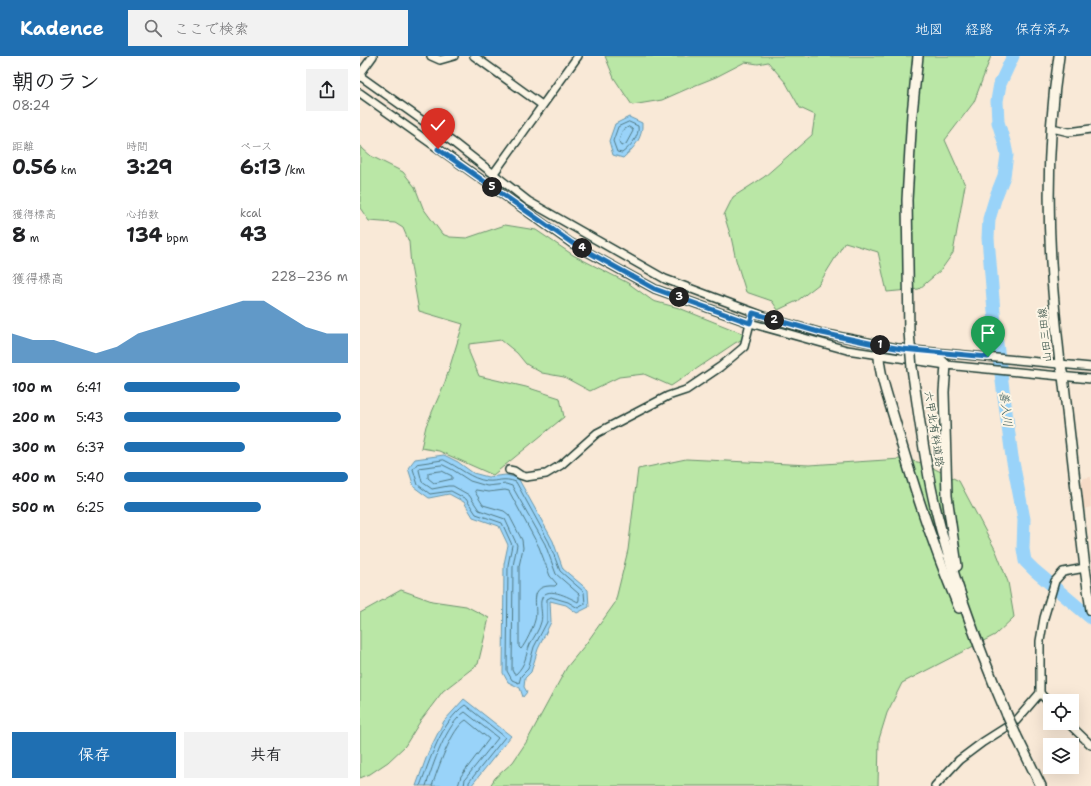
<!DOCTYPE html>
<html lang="ja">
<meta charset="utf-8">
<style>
:root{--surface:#fff;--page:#f2f2f2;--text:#202124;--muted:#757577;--accent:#1f6fb2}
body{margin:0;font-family:"Shantell Sans","Klee One",sans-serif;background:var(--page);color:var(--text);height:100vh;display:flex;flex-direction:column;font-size:15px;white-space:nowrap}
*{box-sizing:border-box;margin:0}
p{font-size:13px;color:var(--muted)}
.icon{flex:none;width:22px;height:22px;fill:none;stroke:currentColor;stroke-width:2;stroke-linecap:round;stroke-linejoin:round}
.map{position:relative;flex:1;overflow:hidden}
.details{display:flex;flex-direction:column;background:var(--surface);width:360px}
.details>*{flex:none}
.tools{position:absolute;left:683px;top:638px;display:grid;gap:8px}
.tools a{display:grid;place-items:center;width:36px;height:36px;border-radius:0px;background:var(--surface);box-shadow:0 4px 16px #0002;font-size:20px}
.pin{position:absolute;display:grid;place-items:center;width:34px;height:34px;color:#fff;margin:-41px -17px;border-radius:50% 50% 50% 0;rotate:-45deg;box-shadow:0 0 4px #0007}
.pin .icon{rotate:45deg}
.km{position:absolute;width:20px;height:20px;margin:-10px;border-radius:50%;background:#222;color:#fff;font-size:11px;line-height:20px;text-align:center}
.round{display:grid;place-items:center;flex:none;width:42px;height:42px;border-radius:0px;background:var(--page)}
.overview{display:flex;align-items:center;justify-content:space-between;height:68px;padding:0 12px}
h1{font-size:22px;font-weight:700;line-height:30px}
.metrics{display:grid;grid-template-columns:repeat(3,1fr);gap:6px;height:68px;padding:4px 12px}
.metrics div{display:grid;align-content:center}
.metrics b{font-size:20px;font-weight:700}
.metrics small{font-size:11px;font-weight:400}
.metrics p{font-size:11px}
.chart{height:112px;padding:8px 12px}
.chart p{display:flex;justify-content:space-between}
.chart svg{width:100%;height:72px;margin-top:4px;fill:var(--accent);opacity:.7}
.cta{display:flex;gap:8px;margin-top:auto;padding:8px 12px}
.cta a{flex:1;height:46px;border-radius:0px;background:var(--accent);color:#fff;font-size:16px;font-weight:700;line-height:46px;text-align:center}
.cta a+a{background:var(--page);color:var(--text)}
ul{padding:0 12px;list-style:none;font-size:13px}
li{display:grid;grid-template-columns:64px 48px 1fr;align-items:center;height:30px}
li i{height:10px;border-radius:5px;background:var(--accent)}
header{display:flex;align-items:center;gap:24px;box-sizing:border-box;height:56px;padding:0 20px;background:var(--accent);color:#fff}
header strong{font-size:19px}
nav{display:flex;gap:22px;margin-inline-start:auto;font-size:14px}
.search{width:280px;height:36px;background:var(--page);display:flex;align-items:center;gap:10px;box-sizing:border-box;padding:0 14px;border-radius:0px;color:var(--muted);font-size:15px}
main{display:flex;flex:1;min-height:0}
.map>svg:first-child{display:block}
</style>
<header>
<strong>Kadence</strong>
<div class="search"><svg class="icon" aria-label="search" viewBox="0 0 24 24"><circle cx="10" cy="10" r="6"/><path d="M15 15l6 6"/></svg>ここで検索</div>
<nav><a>地図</a><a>経路</a><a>保存済み</a></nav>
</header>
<main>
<section class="details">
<div class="overview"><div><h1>朝のラン</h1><p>08:24</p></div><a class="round"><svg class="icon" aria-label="share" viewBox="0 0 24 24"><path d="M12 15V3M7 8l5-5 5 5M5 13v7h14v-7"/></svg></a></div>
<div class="metrics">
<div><p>距離</p><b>0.56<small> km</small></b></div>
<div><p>時間</p><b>3:29</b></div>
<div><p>ペース</p><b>6:13<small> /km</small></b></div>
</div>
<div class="metrics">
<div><p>獲得標高</p><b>8<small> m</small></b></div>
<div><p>心拍数</p><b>134<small> bpm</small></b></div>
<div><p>kcal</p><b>43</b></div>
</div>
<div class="chart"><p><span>獲得標高</span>228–236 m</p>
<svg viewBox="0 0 160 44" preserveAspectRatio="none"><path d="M0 44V26L10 30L20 30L30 34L40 38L50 34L60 26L70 22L80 18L90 14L100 10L110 6L120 6L130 14L140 22L150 26L160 26V44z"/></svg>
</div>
<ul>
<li><b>100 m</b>6:41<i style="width:52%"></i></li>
<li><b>200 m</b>5:43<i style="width:97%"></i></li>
<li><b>300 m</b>6:37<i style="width:54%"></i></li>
<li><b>400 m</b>5:40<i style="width:100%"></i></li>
<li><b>500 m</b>6:25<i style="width:61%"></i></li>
</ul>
<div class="cta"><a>保存</a><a>共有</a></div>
</section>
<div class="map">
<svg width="731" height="730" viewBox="0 0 731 730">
<rect width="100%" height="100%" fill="#f9e9d7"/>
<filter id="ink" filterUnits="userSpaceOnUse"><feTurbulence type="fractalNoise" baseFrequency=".025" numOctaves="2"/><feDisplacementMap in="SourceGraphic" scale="8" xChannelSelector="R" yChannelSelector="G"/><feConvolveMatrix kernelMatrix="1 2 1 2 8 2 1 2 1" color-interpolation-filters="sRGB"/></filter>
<g filter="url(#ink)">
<polygon fill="#f6dbc7" points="731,421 731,451 724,453 721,426 724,422"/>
<g fill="#bae7a6" stroke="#6c926d">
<polygon points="245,0 631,0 614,46 585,84 605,129 593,197 581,214 559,233 527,236 518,196 485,186 459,228 437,245 418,254 412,245 386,236 376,204 371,181 364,159 373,141 404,121 452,79 455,59 440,52 426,27 408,6 398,8 385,6 356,21 336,29 302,44 272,49 254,22"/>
<polygon points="0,89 3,93 11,100 43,116 55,131 63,152 82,178 90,181 107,182 145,169 176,174 213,199 268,227 293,245 319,252 389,280 375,287 311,330 284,318 259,321 230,335 204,321 182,317 166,308 157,297 141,284 109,288 109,296 119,320 166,331 200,342 204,361 133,419 79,395 61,392 66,370 85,326 103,268 59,255 51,210 49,186 43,172 35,167 9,165 0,152"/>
<polygon points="326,403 449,409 541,403 563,407 599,425 636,495 648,526 654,561 635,579 542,627 527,657 519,683 518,730 130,730 135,722 153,706 167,685 207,611 225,589 255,547 268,494 278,413"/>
<polygon points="41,534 72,545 106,550 129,562 118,608 83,635 61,664 45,690 28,706 10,718 0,722 0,557"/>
</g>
<g fill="#99d3f9" stroke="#6897aa">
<path d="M269 61 282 67C283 82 274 92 263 102L253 99 249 85 255 68Z"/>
<polygon points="84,399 98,406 113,417 128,421 146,419 158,422 193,485 203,513 228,534 229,551 217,557 206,549 190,545 191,566 178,593 171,616 165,622 164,631 167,636 163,641 160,632 148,626 143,617 144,508 148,489 139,470 113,461 104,446 89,438 69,442 54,431 48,412 55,403"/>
<polygon points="104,643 151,680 111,730 56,730 68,697 84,665"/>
</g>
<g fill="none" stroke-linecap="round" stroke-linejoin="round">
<g stroke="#507983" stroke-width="1">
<path d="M269 66 278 70C280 80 270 91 262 97L257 96 253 85 258 71Z"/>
<polygon points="269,71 272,73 273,75 266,88 261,90 259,85 262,75"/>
<path d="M84 404C99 411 111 423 127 425 138 426 143 421 156 426L189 486 200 515 224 536 225 548 218 552 208 546 191 541 187 543V566L174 591 168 613 161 620 159 627 152 624 147 615 148 509 152 489 142 467 116 458 106 443 91 435 70 438 58 429 53 413 57 408Z"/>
<path d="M83 409 93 414 110 425 127 430 146 428 152 430 185 488 196 518 219 538V544L218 546C210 542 184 527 181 545 180 551 183 559 181 566 179 574 174 581 170 588 165 601 166 608 156 618H154L152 614 153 510 157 489 145 463 119 454 109 439 93 430H88L72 433 62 426 59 414 60 412Z"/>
<polygon points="82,415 92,420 92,423 74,427 68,422 68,417"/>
<path d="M116 434 128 436 145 434 149 435 179 491 190 520 197 528 195 530C166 528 179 550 175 564 173 572 166 587 161 593L159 591V510L163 492 162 484 149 459 144 455 123 449 115 436Z"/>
<path d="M60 730C70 704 81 666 105 649L145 681 109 726V730"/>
<path d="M66 730C73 709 86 668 105 656L138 682 105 723 104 730"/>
<path d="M72 730C78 713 91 673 106 664L129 683 101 720 98 730"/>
</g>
<polyline stroke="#99d3f9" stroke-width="13" points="653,0 640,28 637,45 638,66 645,89 647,99 644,120 636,140 629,163 628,182 636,280 652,401 664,463 663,493 665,505 674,514 731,562"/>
<defs>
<g id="minor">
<polyline points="71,0 80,4 94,0"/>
<polyline points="114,0 182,49"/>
<polyline points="0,18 13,0"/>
<polyline points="0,20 94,87 168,145 305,223 412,263 462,277 542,293 731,311"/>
<polyline points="0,37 211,187 295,233 390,267 487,294 586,309 731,323"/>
<polyline points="692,72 709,76 731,73"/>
<polyline points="134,117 218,0"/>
<polyline points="149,414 154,415 160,419 166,421 186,418 201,409 237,377 308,340 326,334 360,311 384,291 391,263"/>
<polyline points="680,637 690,648"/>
<polyline points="708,667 731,689"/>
<polyline points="575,730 599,704 623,686 656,665 680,637 680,585 684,562 695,525 703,516 725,512"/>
</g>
<g id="major">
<path d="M699 0C688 73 687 149 692 222 694 251 697 279 700 307L703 320 725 512 731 554"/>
<polyline points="549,276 547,144 552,58 558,0"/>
<path d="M519 289C517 314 528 341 535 365 553 430 573 490 599 552"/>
<polyline points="542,293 554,298 581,304 586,309 584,336 587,440 597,510"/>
<path d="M552 312C559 358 564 404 575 450 592 522 618 591 647 659"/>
<polyline points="656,679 681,730"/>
</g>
</defs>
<use href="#minor" stroke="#1f3d34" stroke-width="10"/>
<use href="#major" stroke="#1f3d34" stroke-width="12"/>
<use href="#minor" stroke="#fcf5e5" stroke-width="7"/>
<use href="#major" stroke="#fcf5e5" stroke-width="9"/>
<defs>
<g id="major-bridge">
<polyline points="549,276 552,312"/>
<polyline points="647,659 656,679"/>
</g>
</defs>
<use href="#major-bridge" stroke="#1f3d34" stroke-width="12" stroke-linecap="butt"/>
<use href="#major-bridge" stroke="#fcf5e5" stroke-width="9"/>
</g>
</g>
<g fill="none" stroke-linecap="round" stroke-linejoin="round" filter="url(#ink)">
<defs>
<polyline id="route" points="78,93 212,187 295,233 390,267 393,257 462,277 519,289 542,293 628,301"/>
</defs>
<use href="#route" stroke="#fff" stroke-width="8"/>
<use href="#route" stroke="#1f6fb2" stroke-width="5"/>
</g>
<g text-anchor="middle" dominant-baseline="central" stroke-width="4" stroke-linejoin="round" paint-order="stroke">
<g font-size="11" fill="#1f3d34" stroke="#fcf5e5">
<text transform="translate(685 279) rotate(-96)">山田三田線</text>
<text transform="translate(574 373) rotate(81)">六甲北有料道路</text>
</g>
<g font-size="12" font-style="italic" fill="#375b5b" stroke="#fcf5e5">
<text transform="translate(646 353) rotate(83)">善入川</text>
</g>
</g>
</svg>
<div class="tools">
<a><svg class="icon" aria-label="locate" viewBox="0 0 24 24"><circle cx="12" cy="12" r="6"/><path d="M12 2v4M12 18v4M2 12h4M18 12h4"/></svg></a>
<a><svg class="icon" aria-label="layers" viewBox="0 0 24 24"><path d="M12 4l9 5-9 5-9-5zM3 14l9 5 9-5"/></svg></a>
</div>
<div class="pin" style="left:628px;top:301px;background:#1e9e55"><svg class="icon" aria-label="arrive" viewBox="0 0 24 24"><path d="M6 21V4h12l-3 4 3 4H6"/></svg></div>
<div class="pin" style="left:78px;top:93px;background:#d93025"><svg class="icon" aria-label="check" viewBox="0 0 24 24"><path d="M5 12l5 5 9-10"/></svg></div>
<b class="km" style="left:520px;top:289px">1</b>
<b class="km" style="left:414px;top:264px">2</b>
<b class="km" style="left:319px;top:241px">3</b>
<b class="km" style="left:222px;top:192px">4</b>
<b class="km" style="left:132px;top:131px">5</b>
</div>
</main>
